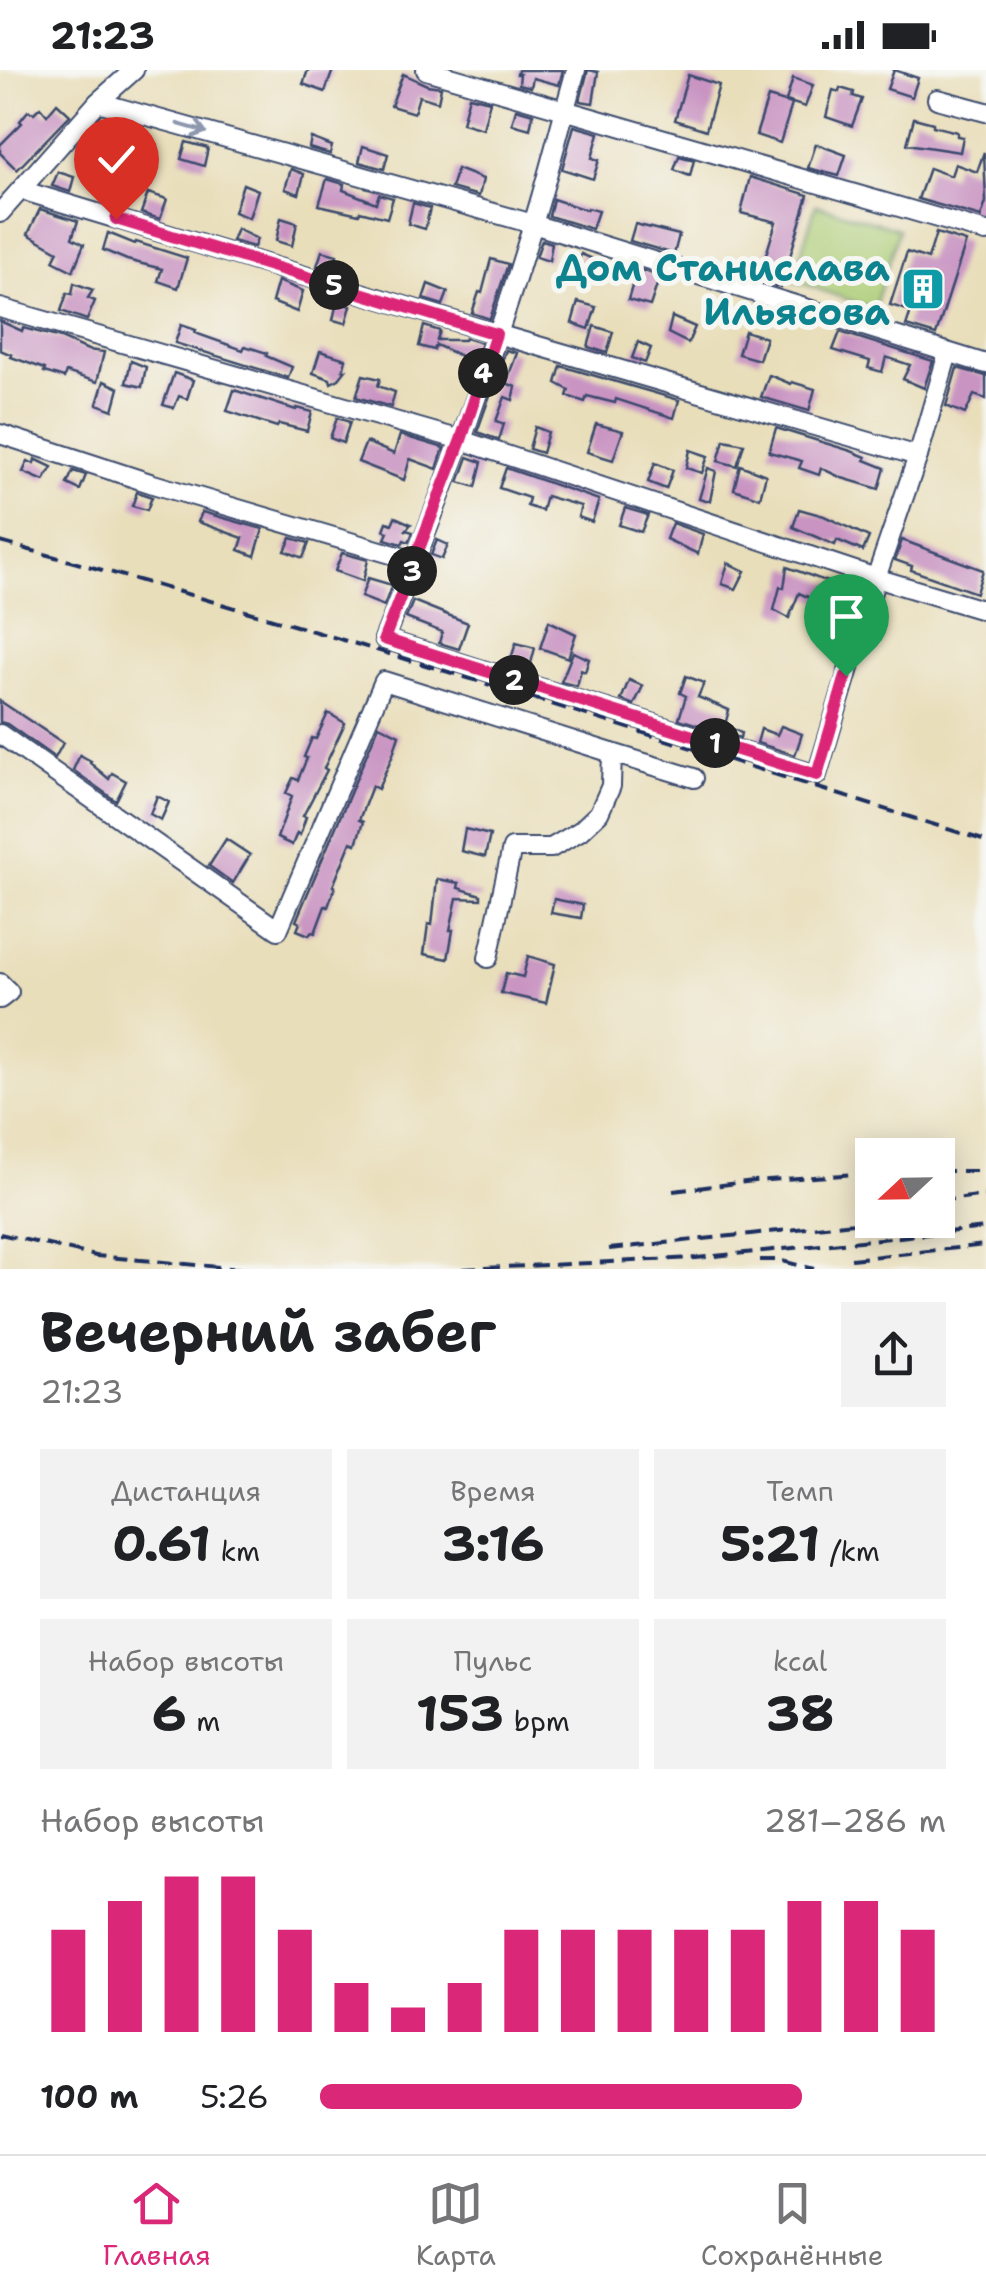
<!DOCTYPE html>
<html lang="ru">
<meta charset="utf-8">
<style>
:root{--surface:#fff;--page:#f2f2f2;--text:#202124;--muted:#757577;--line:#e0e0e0;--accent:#db2777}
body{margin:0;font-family:"Shantell Sans",sans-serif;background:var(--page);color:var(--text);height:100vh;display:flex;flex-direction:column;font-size:38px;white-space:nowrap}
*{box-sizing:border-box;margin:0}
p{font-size:32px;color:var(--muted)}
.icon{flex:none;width:55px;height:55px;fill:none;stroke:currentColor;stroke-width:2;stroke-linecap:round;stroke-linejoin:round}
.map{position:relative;height:1199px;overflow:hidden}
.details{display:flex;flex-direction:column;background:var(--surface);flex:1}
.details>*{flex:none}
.needle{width:65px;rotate:248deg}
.controls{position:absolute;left:855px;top:1068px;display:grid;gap:20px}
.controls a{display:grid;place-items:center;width:100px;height:100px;border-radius:0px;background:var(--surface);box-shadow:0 5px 25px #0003;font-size:50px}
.pin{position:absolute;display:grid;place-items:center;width:85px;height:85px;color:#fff;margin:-102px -42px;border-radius:50% 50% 50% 0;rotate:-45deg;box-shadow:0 0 10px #0007}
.pin .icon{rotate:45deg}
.km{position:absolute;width:50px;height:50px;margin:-25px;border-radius:50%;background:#222;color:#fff;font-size:28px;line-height:50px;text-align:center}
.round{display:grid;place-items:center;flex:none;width:105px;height:105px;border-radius:0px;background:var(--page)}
.head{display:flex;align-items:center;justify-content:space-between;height:170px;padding:0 40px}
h1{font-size:55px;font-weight:700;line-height:75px}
.stats{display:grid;grid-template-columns:repeat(3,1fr);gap:15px;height:170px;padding:10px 40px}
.stats div{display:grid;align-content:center;border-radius:0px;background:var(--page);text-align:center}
.stats b{font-size:50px;font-weight:700}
.stats small{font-size:28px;font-weight:400}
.stats p{font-size:28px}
.chart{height:280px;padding:20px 40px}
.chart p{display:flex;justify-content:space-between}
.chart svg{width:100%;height:180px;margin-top:10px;stroke:var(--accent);stroke-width:6}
ul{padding:0 40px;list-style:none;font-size:32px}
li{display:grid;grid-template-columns:160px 120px 1fr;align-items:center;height:75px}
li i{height:25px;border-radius:12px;background:var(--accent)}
.status{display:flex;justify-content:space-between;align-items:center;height:70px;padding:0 50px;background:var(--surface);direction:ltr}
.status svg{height:28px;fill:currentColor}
.tab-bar{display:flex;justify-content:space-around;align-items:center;height:140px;border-top:2px solid var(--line);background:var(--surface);font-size:28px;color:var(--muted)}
.tab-bar a{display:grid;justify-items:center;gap:5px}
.tab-bar .on{color:var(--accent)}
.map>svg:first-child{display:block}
</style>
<div class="status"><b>21:23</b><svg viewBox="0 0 49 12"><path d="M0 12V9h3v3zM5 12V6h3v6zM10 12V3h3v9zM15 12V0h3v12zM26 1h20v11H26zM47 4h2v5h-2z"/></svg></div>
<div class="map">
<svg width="986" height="1199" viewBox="0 0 986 1199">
<rect width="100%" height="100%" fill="#f6f6f2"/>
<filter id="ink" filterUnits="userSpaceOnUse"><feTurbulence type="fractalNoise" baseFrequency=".01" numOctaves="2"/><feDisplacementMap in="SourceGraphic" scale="20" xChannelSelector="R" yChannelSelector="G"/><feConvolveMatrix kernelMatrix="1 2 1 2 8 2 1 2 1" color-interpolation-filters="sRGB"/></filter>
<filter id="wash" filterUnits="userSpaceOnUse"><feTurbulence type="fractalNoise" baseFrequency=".0048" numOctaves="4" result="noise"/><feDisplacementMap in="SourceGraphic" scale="40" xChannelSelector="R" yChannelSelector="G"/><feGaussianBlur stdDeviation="2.25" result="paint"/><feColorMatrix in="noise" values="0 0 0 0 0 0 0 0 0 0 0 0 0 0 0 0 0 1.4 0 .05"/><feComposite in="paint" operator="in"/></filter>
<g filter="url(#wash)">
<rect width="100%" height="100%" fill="#e9deba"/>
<polygon fill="#accc74" stroke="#647e69" stroke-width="2.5" points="816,135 899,159 874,239 792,210"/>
<g id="blocks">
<g fill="#c994c2">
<polygon points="308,0 333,0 325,22 303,14"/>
<polygon points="518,0 563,0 559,15 533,8 531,17 519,14 520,4 517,4"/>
<polygon points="588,0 598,2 593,33 580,31"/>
<polygon points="894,0 918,8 912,27 887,19"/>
<polygon points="403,4 427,15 441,17 438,32 419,26 414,43 391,36"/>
<polygon points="688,5 719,15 706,60 675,50"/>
<polygon points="793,8 813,15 805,37 786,31"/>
<polygon points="840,18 854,22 853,26 862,29 852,56 826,47 833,20 839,22"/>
<polygon points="469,26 490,31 483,59 462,53"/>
<polygon points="768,27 792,34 780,73 756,65"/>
<polygon points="57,33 70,45 17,100 0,83 0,75 22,53 20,51 28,41 34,43 40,37 47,45"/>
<polygon points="516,39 533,44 530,59 512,54"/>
<polygon points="914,48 933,53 933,56 957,62 957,66 963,67 960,82 907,74"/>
<polygon points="574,56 599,63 592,88 599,90 593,109 562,99"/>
<polygon points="135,68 156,75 144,109 126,104"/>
<polygon points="311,68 332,76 330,84 309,78"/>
<polygon points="186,72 208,78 204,96 181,89"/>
<polygon points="816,74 846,85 839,106 808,98"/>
<polygon points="363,76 388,84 384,99 359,92"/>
<polygon points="984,82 986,132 981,147 918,129 929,98 951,106 955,94 977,102"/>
<polygon points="679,86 694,90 690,106 674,100"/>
<polygon points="291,99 304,104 299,124 285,119"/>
<polygon points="457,99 483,109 479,126 451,118"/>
<polygon points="58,102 74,107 70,122 52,116"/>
<polygon points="750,107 808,125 781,217 758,211 776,152 741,143"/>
<polygon points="327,109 344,114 343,120 376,133 379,124 393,128 387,148 360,141 359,144 319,135"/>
<polygon points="243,114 258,120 249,148 234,142"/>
<polygon points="148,123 167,129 160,149 141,143"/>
<polygon points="553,129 586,140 587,138 598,141 592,159 549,146"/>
<polygon points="413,133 430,138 425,159 408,154"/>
<polygon points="40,139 78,151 72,168 84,174 73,201 53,191 58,181 28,164"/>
<polygon points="281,148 297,153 292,176 276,171"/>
<polygon points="635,154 679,165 674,184 630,171"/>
<polygon points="237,159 257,169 254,177 232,171"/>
<polygon points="108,163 135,174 136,172 187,188 178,218 158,211 162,199 127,190 103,180"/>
<polygon points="936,163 966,172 936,265 906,256 911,241 890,235 907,182 928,189"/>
<polygon points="542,170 552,173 549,191 536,187"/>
<polygon points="322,181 337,185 331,201 317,196"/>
<polygon points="581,184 593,189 589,207 575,203"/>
<polygon points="491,189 508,194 490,249 472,243 479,222 482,223"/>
<polygon points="637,199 660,206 650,236 628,230"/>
<polygon points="278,211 303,221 297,242 272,232"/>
<polygon points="74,213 93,220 88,228 95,231 87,250 61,241 67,223 72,224"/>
<polygon points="428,214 448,222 443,235 423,229"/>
<polygon points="337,232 351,236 346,253 333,250"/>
<polygon points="578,232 596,237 589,259 572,253"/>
<polygon points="672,247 695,257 688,273 668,263"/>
<polygon points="0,251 22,261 23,258 61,268 88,280 104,282 97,312 66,302 64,308 44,302 45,299 11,287 12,285 0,280"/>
<polygon points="181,255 196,260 195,263 243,280 245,276 267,283 266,286 292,297 288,308 175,273"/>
<polygon points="424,256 440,261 437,270 464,270 465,268 482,273 472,302 460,296 463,287 436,275 434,280 419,276"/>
<polygon points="594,256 613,262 607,283 588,277"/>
<polygon points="745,261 766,268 759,290 738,284"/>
<polygon points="840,262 933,291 924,318 903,309 910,295 886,287 882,302 868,298 870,291 833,280"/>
<polygon points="638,272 651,278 645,293 632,288"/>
<polygon points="506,280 517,283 506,313 516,317 513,330 505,327 496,351 504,354 499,370 477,362"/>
<polygon points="320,281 346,289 343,300 346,300 339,309 331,313 330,309 313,303"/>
<polygon points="131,291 146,297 142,317 126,313"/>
<polygon points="561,296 679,330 674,348 616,329 615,333 587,326 585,332 567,326 569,320 556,313"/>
<polygon points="957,298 986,306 986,329 974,325 965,344 946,336"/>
<polygon points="174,303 193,310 187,329 179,326 174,338 163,335"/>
<polygon points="363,305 380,309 378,316 395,322 391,337 356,327"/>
<polygon points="769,305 791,314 792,312 815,319 809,341 761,327"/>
<polygon points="104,311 119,318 113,340 97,334"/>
<polygon points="234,320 296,340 297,338 312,342 307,361 279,354 277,357 227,341"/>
<polygon points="337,348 350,352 343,373 330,368"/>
<polygon points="596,354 623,361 613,390 587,382"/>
<polygon points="535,357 548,362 542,383 529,379"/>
<polygon points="776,358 851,381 866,387 865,390 885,398 879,419 842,408 821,398 819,405 799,398 802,391 769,382"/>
<polygon points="400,365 444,378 437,399 410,389 404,410 358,392 366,372 394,384"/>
<polygon points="724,370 744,374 737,396 718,391"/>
<polygon points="690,380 708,386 702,403 686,398"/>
<polygon points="468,387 482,392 476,417 459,412"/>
<polygon points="35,389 52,397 44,411 23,402 28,391 34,394"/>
<polygon points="655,393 673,400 666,419 648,412"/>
<polygon points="740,395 766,405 760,428 734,419"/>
<polygon points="506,398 599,430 592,452 578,447 581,436 546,426 542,441 527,436 529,428 499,418"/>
<polygon points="708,398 716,401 710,431 705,431 699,429"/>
<polygon points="73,401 86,405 80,420 67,414"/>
<polygon points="137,422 152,427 147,440 132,436"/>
<polygon points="625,438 648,445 641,462 619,455"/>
<polygon points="799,439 824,446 869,467 863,481 837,470 835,475 793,457"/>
<polygon points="202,442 263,459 255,486 239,480 243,468 198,452"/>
<polygon points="395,447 411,454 406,460 413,462 409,472 404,470 402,474 385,469 388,462 384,460 387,452 392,454"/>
<polygon points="672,453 703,464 698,484 666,469"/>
<polygon points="291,468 309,473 303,488 285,481"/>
<polygon points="437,470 448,475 442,489 431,485"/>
<polygon points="902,470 983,500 976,523 911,500 912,496 895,490"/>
<polygon points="342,483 368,490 363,511 335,501"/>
<polygon points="728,493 745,501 736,519 722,514"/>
<polygon points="787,497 855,522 845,549 827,540 828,536 799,523 789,548 774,540 780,517 784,518"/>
<polygon points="368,508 392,515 384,536 361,527"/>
<polygon points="413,531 468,553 459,579 439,573 442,562 406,548"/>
<polygon points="549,551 576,564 568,588 540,578"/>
<polygon points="516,573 535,578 529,601 509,595"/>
<polygon points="573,582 589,589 585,602 581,600 577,616 561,612"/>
<polygon points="686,606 704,613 698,627 729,640 725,655 741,663 740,668 679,649 686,626 680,623"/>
<polygon points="629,610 643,616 634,635 621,630"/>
<polygon points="0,631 63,673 55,688 7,654 0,652"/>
<polygon points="328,643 345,653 324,698 327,700 303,746 306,747 300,765 297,763 292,775 277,768 292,726 286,723 293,708 298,710 307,688 304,687 312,668 316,669"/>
<polygon points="379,655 399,665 393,684 378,719 372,716 359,750 363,752 356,774 351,772 333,816 335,817 328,837 325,836 315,863 312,862 309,865 297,860 300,853 296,851"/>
<polygon points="781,656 802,664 795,685 757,673 761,659 777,665"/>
<polygon points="80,685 91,691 90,693 109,709 112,703 126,711 116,731 73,700"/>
<polygon points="157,726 169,732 161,750 150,744"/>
<polygon points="465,759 490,765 485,787 461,781"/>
<polygon points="226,769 250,785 233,813 209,796"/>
<polygon points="437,809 459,813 458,818 481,825 481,829 457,828 450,860 453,860 448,889 424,884 428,854 432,855"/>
<polygon points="554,829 583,835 581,848 551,843"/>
<polygon points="528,886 555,894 546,933 501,923 506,903 523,907"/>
</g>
</g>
</g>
<g filter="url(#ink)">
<use href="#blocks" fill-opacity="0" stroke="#3a496c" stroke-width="2.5"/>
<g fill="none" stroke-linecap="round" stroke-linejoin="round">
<defs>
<g id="minor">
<polyline points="426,0 986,162"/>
<path d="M576 0C561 51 549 103 533 154 491 295 439 433 384 569L817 705 876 508 918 386 948 283"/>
<polyline points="937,29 986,42"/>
<polyline points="98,32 533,154 986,294"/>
<polyline points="21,120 497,264 918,386"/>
<polyline points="0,143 98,32 134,0"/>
<polyline points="0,238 461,370 876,508 986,541"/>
<polyline points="0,364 153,414 415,491"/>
<polyline points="0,664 278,860 384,611 612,683 611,716 599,743 580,761 551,778 512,778 488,888"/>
<polyline points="612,683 694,708"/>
<polyline points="0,913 9,922 0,929"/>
</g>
</defs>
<use href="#minor" stroke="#3a496c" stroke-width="22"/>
<use href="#minor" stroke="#fff" stroke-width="18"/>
<g stroke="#1b2f5e" stroke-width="4" stroke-dasharray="15 8" stroke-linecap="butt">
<path d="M0 472C332 561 658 668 986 771"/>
<polyline points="938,1101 986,1101"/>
<polyline points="673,1121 754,1111 872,1103"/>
<polyline points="938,1131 986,1125"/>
<polyline points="0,1164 96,1186 242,1199"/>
<polyline points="609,1179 882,1150"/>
<polyline points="851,1189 986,1175"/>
<polyline points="760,1190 778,1190 814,1199"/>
<polyline points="462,1199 696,1188 986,1158"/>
</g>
</g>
<defs><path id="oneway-shaft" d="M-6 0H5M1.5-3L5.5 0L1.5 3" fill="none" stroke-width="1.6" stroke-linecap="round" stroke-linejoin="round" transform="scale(2.5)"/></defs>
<use stroke="#8d97ae" href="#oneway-shaft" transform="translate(192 58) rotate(16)"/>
</g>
<g fill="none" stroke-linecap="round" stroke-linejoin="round" filter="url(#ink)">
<defs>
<polyline id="route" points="116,149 496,264 461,370 384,569 817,705 846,606"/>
</defs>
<use href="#route" stroke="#fff" stroke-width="20"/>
<use href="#route" stroke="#db2777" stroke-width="12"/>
</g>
<defs>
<symbol id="building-square" viewBox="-11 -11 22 22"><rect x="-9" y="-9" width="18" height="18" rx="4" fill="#0f9aa8" stroke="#f6f6f2"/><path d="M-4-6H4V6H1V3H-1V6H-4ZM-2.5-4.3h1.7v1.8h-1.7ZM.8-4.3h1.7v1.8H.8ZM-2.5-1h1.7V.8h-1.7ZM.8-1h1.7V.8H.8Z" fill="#fff"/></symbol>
</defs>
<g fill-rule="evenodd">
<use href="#building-square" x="898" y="194" width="50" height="50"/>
</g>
<g text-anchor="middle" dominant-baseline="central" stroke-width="10" stroke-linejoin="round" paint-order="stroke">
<g font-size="38" font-weight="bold" fill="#0d838f" stroke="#f6f6f2" text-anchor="end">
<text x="890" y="197">Дом Станислава<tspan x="890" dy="44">Ильясова</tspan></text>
</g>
</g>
</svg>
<div class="controls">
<a><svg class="needle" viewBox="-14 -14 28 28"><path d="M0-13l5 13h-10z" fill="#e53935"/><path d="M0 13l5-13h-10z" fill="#757577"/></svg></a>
</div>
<div class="pin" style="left:846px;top:606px;background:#1e9e55"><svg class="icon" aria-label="arrive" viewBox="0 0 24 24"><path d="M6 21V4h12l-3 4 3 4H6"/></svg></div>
<div class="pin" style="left:116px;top:149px;background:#d93025"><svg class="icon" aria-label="check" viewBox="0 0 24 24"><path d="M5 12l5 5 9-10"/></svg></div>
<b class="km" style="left:715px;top:673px">1</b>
<b class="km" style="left:514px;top:610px">2</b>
<b class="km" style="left:412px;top:501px">3</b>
<b class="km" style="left:483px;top:303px">4</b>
<b class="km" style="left:334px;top:215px">5</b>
</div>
<section class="details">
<div class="head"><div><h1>Вечерний забег</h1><p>21:23</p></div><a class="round"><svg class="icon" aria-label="share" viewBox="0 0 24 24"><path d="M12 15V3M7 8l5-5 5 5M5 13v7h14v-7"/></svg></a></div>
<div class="stats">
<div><p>Дистанция</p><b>0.61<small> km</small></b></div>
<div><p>Время</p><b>3:16</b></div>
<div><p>Темп</p><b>5:21<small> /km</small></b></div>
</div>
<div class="stats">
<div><p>Набор высоты</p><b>6<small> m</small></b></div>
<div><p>Пульс</p><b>153<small> bpm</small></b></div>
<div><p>kcal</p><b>38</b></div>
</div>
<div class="chart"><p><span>Набор высоты</span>281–286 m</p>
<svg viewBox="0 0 160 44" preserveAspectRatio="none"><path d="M5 44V19M15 44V12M25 44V6M35 44V6M45 44V19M55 44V32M65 44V38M75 44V32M85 44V19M95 44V19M105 44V19M115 44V19M125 44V19M135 44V12M145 44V12M155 44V19"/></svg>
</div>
<ul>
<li><b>100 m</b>5:26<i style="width:77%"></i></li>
</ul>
</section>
<nav class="tab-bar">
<a class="on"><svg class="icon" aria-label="home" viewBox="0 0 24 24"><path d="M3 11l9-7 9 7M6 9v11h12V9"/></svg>Главная</a>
<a><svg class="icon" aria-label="map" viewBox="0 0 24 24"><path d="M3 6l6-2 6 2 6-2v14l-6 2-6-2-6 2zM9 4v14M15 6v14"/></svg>Карта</a>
<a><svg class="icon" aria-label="saved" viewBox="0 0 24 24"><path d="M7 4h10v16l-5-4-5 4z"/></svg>Сохранённые</a>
</nav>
